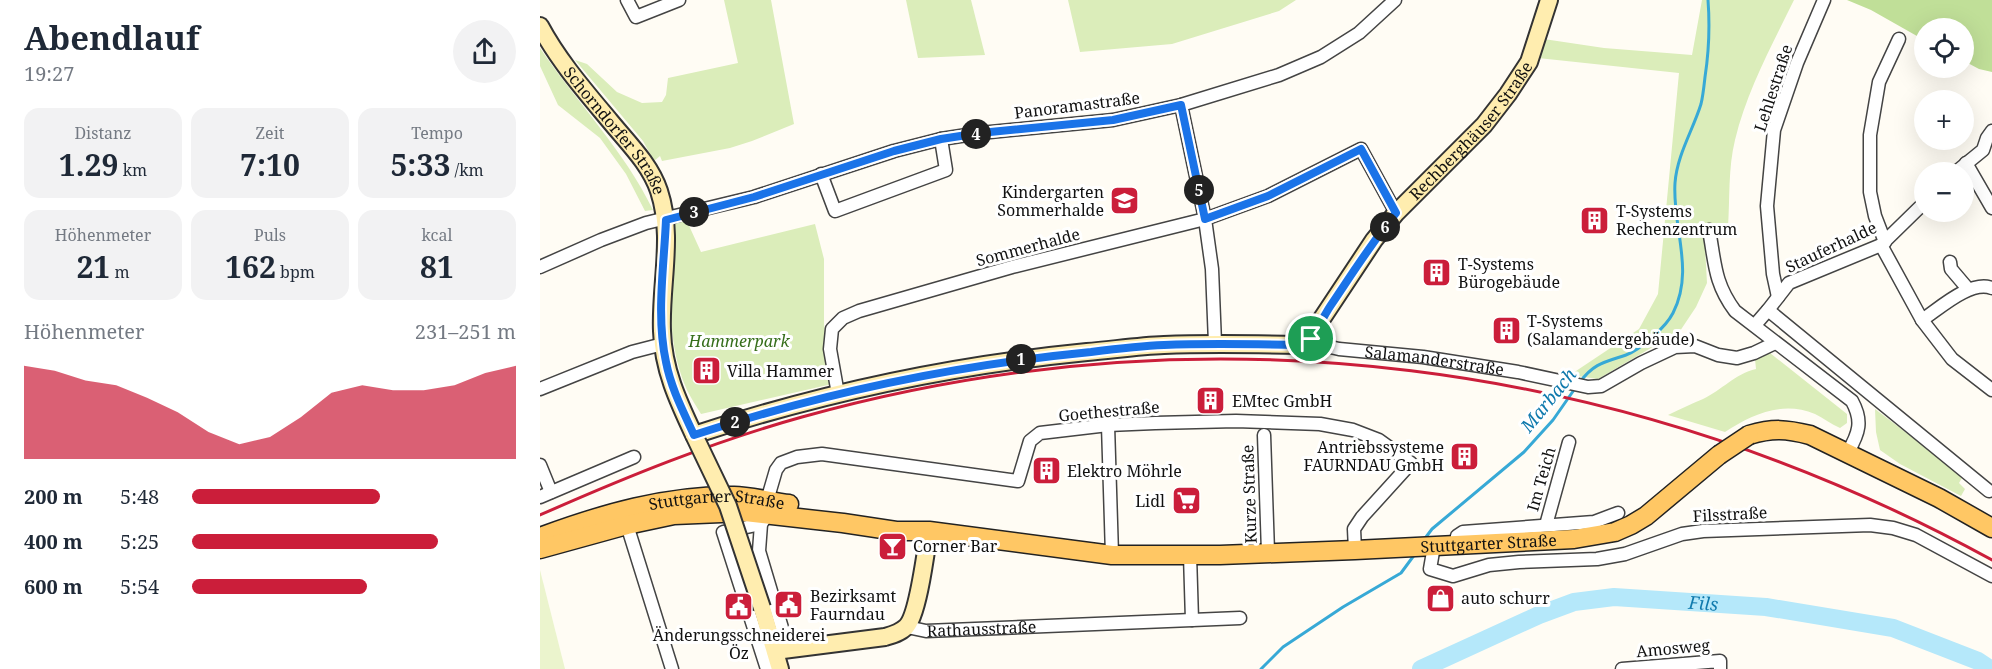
<!DOCTYPE html>
<html lang="de">
<meta charset="utf-8">
<style>
:root{--surface:#fff;--page:#f2f2f3;--text:#1f2937;--muted:#747a83;--accent:#cb1e3a}
body{margin:0;font-family:"Noto Serif",serif;background:var(--page);color:var(--text);height:100vh;display:flex;flex-direction:column;font-size:22px;white-space:nowrap}
*{box-sizing:border-box;margin:0}
p{font-size:20px;color:var(--muted)}
.icon{flex:none;width:33px;height:33px;fill:none;stroke:currentColor;stroke-width:2;stroke-linecap:round;stroke-linejoin:round}
.map{position:relative;flex:1;overflow:hidden}
.drawer{display:flex;flex-direction:column;background:var(--surface);width:540px}
.drawer>*{flex:none}
.controls{position:absolute;left:1374px;top:18px;display:grid;gap:12px}
.controls a{display:grid;place-items:center;width:60px;height:60px;border-radius:50%;background:var(--surface);box-shadow:0 6px 24px #0002;font-size:30px}
.pin{position:absolute;display:grid;place-items:center;width:51px;height:51px;color:#fff;margin:-26px;border:3px solid #fff;border-radius:50%;box-shadow:0 2px 6px #0007}
.km{position:absolute;width:30px;height:30px;margin:-15px;border-radius:50%;background:#222;color:#fff;font-size:16px;line-height:30px;text-align:center}
.round{display:grid;place-items:center;flex:none;width:63px;height:63px;border-radius:32px;background:var(--page)}
.overview{display:flex;align-items:center;justify-content:space-between;height:102px;padding:0 24px}
h1{font-size:33px;font-weight:700;line-height:45px}
.figures{display:grid;grid-template-columns:repeat(3,1fr);gap:9px;height:102px;padding:6px 24px}
.figures div{display:grid;align-content:center;border-radius:15px;background:var(--page);text-align:center}
.figures b{font-size:30px;font-weight:700}
.figures small{font-size:16px;font-weight:400}
.figures p{font-size:16px}
.chart{height:168px;padding:12px 24px}
.chart p{display:flex;justify-content:space-between}
.chart svg{width:100%;height:108px;margin-top:6px;fill:var(--accent);opacity:.7}
ul{padding:0 24px;list-style:none;font-size:20px}
li{display:grid;grid-template-columns:96px 72px 1fr;align-items:center;height:45px}
li i{height:15px;border-radius:8px;background:var(--accent)}
main{display:flex;flex:1;min-height:0}
.map>svg:first-child{display:block}
</style>
<main>
<section class="drawer">
<div class="overview"><div><h1>Abendlauf</h1><p>19:27</p></div><a class="round"><svg class="icon" aria-label="share" viewBox="0 0 24 24"><path d="M12 15V3M7 8l5-5 5 5M5 13v7h14v-7"/></svg></a></div>
<div class="figures">
<div><p>Distanz</p><b>1.29<small> km</small></b></div>
<div><p>Zeit</p><b>7:10</b></div>
<div><p>Tempo</p><b>5:33<small> /km</small></b></div>
</div>
<div class="figures">
<div><p>Höhenmeter</p><b>21<small> m</small></b></div>
<div><p>Puls</p><b>162<small> bpm</small></b></div>
<div><p>kcal</p><b>81</b></div>
</div>
<div class="chart"><p><span>Höhenmeter</span>231–251 m</p>
<svg viewBox="0 0 160 44" preserveAspectRatio="none"><path d="M0 44V6L10 8L20 12L30 14L40 19L50 25L60 33L70 38L80 35L90 27L100 17L110 14L120 16L130 16L140 14L150 9L160 6V44z"/></svg>
</div>
<ul>
<li><b>200 m</b>5:48<i style="width:58%"></i></li>
<li><b>400 m</b>5:25<i style="width:76%"></i></li>
<li><b>600 m</b>5:54<i style="width:54%"></i></li>
</ul>
</section>
<div class="map">
<svg width="1452" height="669" viewBox="0 0 1452 669">
<rect width="100%" height="100%" fill="#fffcf4"/>
<g fill="#dbedba">
<polygon points="184,0 231,0 254,124 212,141 190,148 122,161 120,156 114,161 103,141 35,60 47,64 77,92 102,103 122,102 126,95 128,78 198,63"/>
<polygon points="366,0 431,0 445,55 378,58"/>
<polygon points="528,0 756,0 739,11 632,44 540,52"/>
<path d="M1162 0H1254C1232 45 1207 90 1195 140 1188 168 1190 199 1188 227L1164 229 1167 283 1156 307 1140 331 1058 379 1030 375 1099 329 1118 294 1139 73 998 58 997 38 1064 48 1152 55Z"/>
<path d="M0 48C37 103 84 150 113 210L105 211 86 174 60 138 18 105 0 66Z"/>
<path d="M146 219 161 252 275 224 284 259V325L292 384 161 414C156 406 151 398 147 390 123 337 132 276 134 220Z"/>
<path d="M1230 353 1307 414V423L1300 428C1291 424 1283 418 1275 414 1242 400 1211 415 1185 432L1128 415C1140 409 1151 404 1163 399 1182 390 1195 374 1216 369L1215 359Z"/>
<polygon points="1335,409 1423,476 1419,483 1425,489 1421,496 1360,464 1340,450 1336,432"/>
</g>
<polygon fill="#c0df98" points="1307,0 1452,0 1452,72 1439,69 1424,61 1424,28 1384,28 1384,40 1331,10"/>
<polygon fill="#ebf4cd" points="0,570 25,669 0,669"/>
<g fill="none" stroke-linecap="round" stroke-linejoin="round">
<g stroke="#37a9d6" stroke-width="3">
<path d="M1040 382C1054 363 1065 362 1086 355 1100 350 1126 327 1133 313 1155 270 1132 227 1135 183 1137 155 1153 130 1161 104 1163 96 1164 86 1165 77 1169 51 1170 27 1168 0"/>
<polyline points="883,541 892,529 984,452 1013,420 1036,387"/>
<polyline points="721,669 743,647 803,607 861,573 875,554"/>
</g>
<path stroke="#b5e8fa" stroke-width="18" id="s1" d="M881 669 999 615 1034 602 1074 597 1226 607 1353 628 1438 661 1450 669"/>
<defs>
<g id="street">
<polyline points="87,0 96,17 139,0"/>
<polyline points="641,105 665,219 672,269 675,343"/>
<polyline points="1426,163 1452,208"/>
<polyline points="1416,172 1443,150 1447,138 1452,131"/>
<polyline points="281,174 295,211 406,170 401,139"/>
<path d="M1169 230C1175 262 1174 283 1195 311L1312 401C1323 421 1319 433 1308 452"/>
<polyline points="1345,242 1335,216 1330,192 1330,135 1339,82 1359,39"/>
<polyline points="1341,245 1382,320 1412,359 1452,390"/>
<polyline points="1410,262 1411,269 1428,289"/>
<polyline points="0,267 61,240 106,223 214,197 354,151 401,139 440,133 573,120 641,105 739,75 781,57 819,33 855,0"/>
<polyline points="1238,297 1233,274 1227,206 1234,130 1257,63 1284,0"/>
<polyline points="1228,310 1449,491"/>
<path d="M1382 320C1400 308 1430 280 1452 288"/>
<polyline points="1215,325 1228,310 1249,283 1341,245 1384,203"/>
<path id="s2" d="M771 339 786 346 799 349 883 357 978 372 1048 387 1061 386 1101 363 1135 347 1155 346 1178 355 1197 358 1214 353 1235 343"/>
<polyline points="0,389 92,352 123,344"/>
<polyline points="298,394 290,349 292,329 303,318 319,311 472,267 665,219 728,196 821,149 856,213"/>
<polyline points="568,425 572,555"/>
<polyline points="724,435 728,552"/>
<polyline points="0,465 11,492"/>
<polyline points="0,497 94,457"/>
<polyline points="221,524 183,532 227,669"/>
<polyline points="87,525 132,669"/>
<polyline points="1006,525 1029,442"/>
<polyline points="916,545 917,536 923,532 1054,522 1078,513"/>
<polyline points="894,546 890,569 913,576 949,565 979,562 1057,559 1085,554 1142,534 1163,531 1330,525 1353,528 1376,535 1452,576"/>
<polyline points="650,555 652,620 700,618"/>
<path id="s3" d="M367 627 386 631 652 620"/>
<polyline points="248,648 219,551 221,524 228,514 229,494 236,470 241,463 257,457 282,454 478,481 490,441 500,433 568,425 615,423 696,421 780,424 813,430 839,440 871,463 822,517 814,529 815,550"/>
<polyline points="1082,669 1180,661 1180,669"/>
</g>
<g id="secondary">
<path id="s4" d="M0 26C18 60 45 91 70 121 88 143 110 164 119 191 134 236 120 285 122 331 123 369 138 401 154 435 281 393 414 365 547 352 572 350 598 346 624 345 670 343 715 344 761 345L771 339 781 320 834 240 856 213 944 125 968 94 989 62 1009 0"/>
<polyline points="222,608 240,669"/>
<path d="M235 651 345 637C352 635 360 633 366 627 378 616 386 550 389 531"/>
</g>
<g id="primary">
<path d="M1209 435C1233 428 1246 429 1270 435L1399 498 1452 528"/>
<path id="s5" d="M0 537C62 514 127 495 194 496 210 496 232 502 249 504"/>
<path id="s6" d="M0 549 87 525 134 515 205 512 303 523 356 531H389L572 555H680L815 550 1034 539 1075 532 1091 525 1106 516 1179 455"/>
</g>
</defs>
<use href="#street" stroke="#444" stroke-width="15"/>
<use href="#secondary" stroke="#333" stroke-width="20"/>
<use href="#primary" stroke="#222" stroke-width="21"/>
<use href="#street" stroke="#fff" stroke-width="12"/>
<use href="#secondary" stroke="#ffedaf" stroke-width="16"/>
<use href="#primary" stroke="#ffc764" stroke-width="18"/>
<path stroke="#cb1e3a" stroke-width="3" d="M0 515C86 477 172 442 262 417 667 304 1085 359 1452 560"/>
<defs>
<polyline id="secondary-bridge" points="154,435 188,506 222,608"/>
<polyline id="primary-bridge" points="1179,455 1209,435"/>
</defs>
<use href="#secondary-bridge" stroke="#333" stroke-width="20" stroke-linecap="butt"/>
<use href="#primary-bridge" stroke="#222" stroke-width="21" stroke-linecap="butt"/>
<use href="#secondary-bridge" stroke="#ffedaf" stroke-width="16"/>
<use href="#primary-bridge" stroke="#ffc764" stroke-width="18"/>
</g>
<g fill="none" stroke-linecap="round" stroke-linejoin="round">
<defs>
<path id="route" d="M641 105 665 219 728 196 821 149 856 213C832 242 812 274 791 305 781 320 776 336 761 345 715 344 669 343 624 345 600 346 575 349 551 352 416 365 283 393 154 435 143 411 131 388 126 362 116 316 124 266 126 220L214 197 354 151 401 139 440 133 573 120Z"/>
</defs>
<use href="#route" stroke="#fff" stroke-width="12"/>
<use href="#route" stroke="#1a73e8" stroke-width="8"/>
</g>
<defs>
<symbol id="school-square" viewBox="-11 -11 22 22"><rect x="-9" y="-9" width="18" height="18" rx="4" fill="#cb1e3a" stroke="#fff"/><path d="M0-5L7-2L0 1L-7-2ZM-4 1L0 2.5L4 1V4Q0 6-4 4Z" fill="#fff"/></symbol>
<symbol id="building-square" viewBox="-11 -11 22 22"><rect x="-9" y="-9" width="18" height="18" rx="4" fill="#cb1e3a" stroke="#fff"/><path d="M-4-6H4V6H1V3H-1V6H-4ZM-2.5-4.3h1.7v1.8h-1.7ZM.8-4.3h1.7v1.8H.8ZM-2.5-1h1.7V.8h-1.7ZM.8-1h1.7V.8H.8Z" fill="#fff"/></symbol>
<symbol id="supermarket-square" viewBox="-11 -11 22 22"><rect x="-9" y="-9" width="18" height="18" rx="4" fill="#cb1e3a" stroke="#fff"/><path d="M-6-5.5h2.5l.6 2H6L4.5 2H-2.5L-4.4-4H-6ZM-1.5 3.2a1.3 1.3 0 1 0 .1 0ZM3 3.2a1.3 1.3 0 1 0 .1 0Z" fill="#fff"/></symbol>
<symbol id="bar-square" viewBox="-11 -11 22 22"><rect x="-9" y="-9" width="18" height="18" rx="4" fill="#cb1e3a" stroke="#fff"/><path d="M-6-5H6L.8 .8V4.5H3.5V6h-7V4.5H-.8V.8Z" fill="#fff"/></symbol>
<symbol id="shop-square" viewBox="-11 -11 22 22"><rect x="-9" y="-9" width="18" height="18" rx="4" fill="#cb1e3a" stroke="#fff"/><path d="M-5-2.5h2.3a2.7 3.5 0 0 1 5.4 0H5L5.5 6h-11ZM-1.5-2.5h3a1.5 2.3 0 0 0-3 0Z" fill="#fff"/></symbol>
<symbol id="civic-square" viewBox="-11 -11 22 22"><rect x="-9" y="-9" width="18" height="18" rx="4" fill="#cb1e3a" stroke="#fff"/><path d="M-.6-6.5H3V-4.5H.6V-3L4-1V1h2V6H-6V1h2V-1L-.6-3ZM-1.2 2.5V6h2.4V2.5Z" fill="#fff"/></symbol>
</defs>
<g fill-rule="evenodd">
<use href="#school-square" x="568" y="184" width="33" height="33"/>
<use href="#building-square" x="1038" y="204" width="33" height="33"/>
<use href="#building-square" x="880" y="256" width="33" height="33"/>
<use href="#building-square" x="950" y="314" width="33" height="33"/>
<use href="#building-square" x="150" y="354" width="33" height="33"/>
<use href="#building-square" x="654" y="384" width="33" height="33"/>
<use href="#building-square" x="908" y="440" width="33" height="33"/>
<use href="#building-square" x="490" y="454" width="33" height="33"/>
<use href="#supermarket-square" x="630" y="484" width="33" height="33"/>
<use href="#bar-square" x="336" y="530" width="33" height="33"/>
<use href="#shop-square" x="884" y="582" width="33" height="33"/>
<use href="#civic-square" x="232" y="588" width="33" height="33"/>
<use href="#civic-square" x="182" y="590" width="33" height="33"/>
</g>
<g text-anchor="middle" dominant-baseline="central" stroke-width="6" stroke-linejoin="round" paint-order="stroke">
<g font-size="16" fill="#111" stroke="#fff">
<text transform="translate(1233 88) rotate(-72)">Lehlestraße</text>
<text transform="translate(537 105) rotate(-7)">Panoramastraße</text>
<text stroke="none"><textPath href="#s4" startOffset="1347">Rechberghäuser Straße</textPath></text>
<text stroke="none"><textPath href="#s4" startOffset="129">Schorndorfer Straße</textPath></text>
<text transform="translate(488 247) rotate(-15)">Sommerhalde</text>
<text transform="translate(1291 247) rotate(-25)">Stauferhalde</text>
<text stroke="none"><textPath href="#s2" startOffset="126">Salamanderstraße</textPath></text>
<text transform="translate(569 411) rotate(-5)">Goethestraße</text>
<text transform="translate(1001 479) rotate(-74)">Im Teich</text>
<text transform="translate(709 494) rotate(-92)">Kurze Straße</text>
<text stroke="none"><textPath href="#s5" startOffset="182">Stuttgarter Straße</textPath></text>
<text transform="translate(1190 514) rotate(-3)">Filsstraße</text>
<text stroke="none"><textPath href="#s6" startOffset="956">Stuttgarter Straße</textPath></text>
<text stroke="none"><textPath href="#s3" startOffset="75">Rathausstraße</textPath></text>
<text transform="translate(1133 648) rotate(-5)">Amosweg</text>
</g>
<g font-size="16" fill="#111" stroke="#fff" text-anchor="start">
<text x="564" y="192" text-anchor="end">Kindergarten<tspan x="564" dy="18">Sommerhalde</tspan></text>
<text x="1076" y="211">T-Systems<tspan x="1076" dy="18">Rechenzentrum</tspan></text>
<text x="918" y="264">T-Systems<tspan x="918" dy="18">Bürogebäude</tspan></text>
<text x="987" y="321">T-Systems<tspan x="987" dy="18">(Salamandergebäude)</tspan></text>
<text x="187" y="371">Villa Hammer</text>
<text x="692" y="401">EMtec GmbH</text>
<text x="904" y="447" text-anchor="end">Antriebssysteme<tspan x="904" dy="18">FAURNDAU GmbH</tspan></text>
<text x="527" y="471">Elektro Möhrle</text>
<text x="625" y="501" text-anchor="end">Lidl</text>
<text x="373" y="546">Corner Bar</text>
<text x="270" y="596">Bezirksamt<tspan x="270" dy="18">Faurndau</tspan></text>
<text x="921" y="598">auto schurr</text>
<text x="199" y="635" text-anchor="middle">Änderungsschneiderei<tspan x="199" dy="18">Öz</tspan></text>
</g>
<g font-size="16" font-style="italic" fill="#366e1b" stroke="#fff">
<text x="199" y="341">Hammerpark</text>
</g>
<g font-size="18" font-style="italic" fill="#107aad" stroke="#fff">
<text transform="translate(1008 400) rotate(-51)">Marbach</text>
<text stroke="none"><textPath href="#s1" startOffset="297">Fils</textPath></text>
</g>
</g>
</svg>
<div class="controls">
<a><svg class="icon" aria-label="locate" viewBox="0 0 24 24"><circle cx="12" cy="12" r="6"/><path d="M12 2v4M12 18v4M2 12h4M18 12h4"/></svg></a>
<a>+</a>
<a>−</a>
</div>
<div class="pin" style="left:771px;top:339px;background:#1e9e55"><svg class="icon" aria-label="arrive" viewBox="0 0 24 24"><path d="M6 21V4h12l-3 4 3 4H6"/></svg></div>
<b class="km" style="left:481px;top:359px">1</b>
<b class="km" style="left:195px;top:422px">2</b>
<b class="km" style="left:154px;top:212px">3</b>
<b class="km" style="left:436px;top:134px">4</b>
<b class="km" style="left:659px;top:190px">5</b>
<b class="km" style="left:845px;top:227px">6</b>
</div>
</main>
